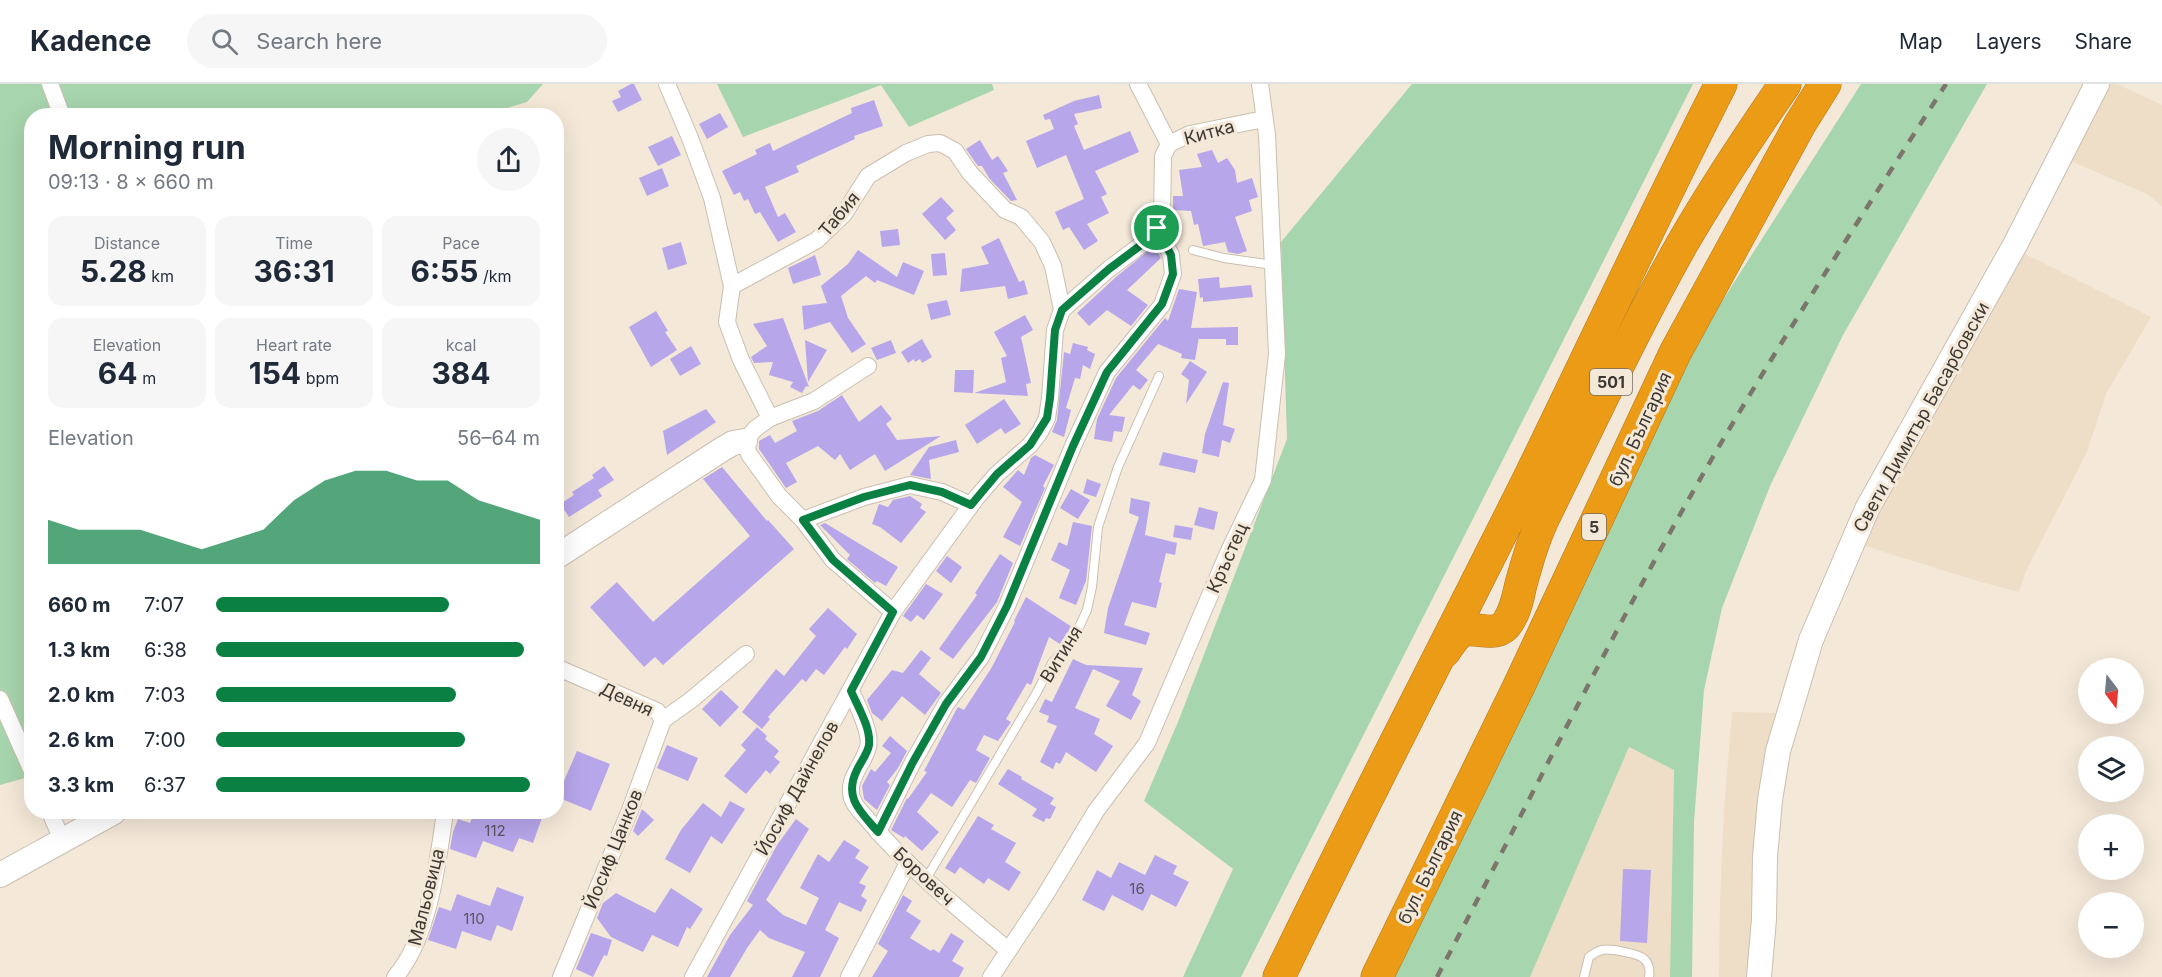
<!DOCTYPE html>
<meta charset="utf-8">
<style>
:root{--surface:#fff;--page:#f6f6f7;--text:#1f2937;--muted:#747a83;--line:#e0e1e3;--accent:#0b8043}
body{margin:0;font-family:Inter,sans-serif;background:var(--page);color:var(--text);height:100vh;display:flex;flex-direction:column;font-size:22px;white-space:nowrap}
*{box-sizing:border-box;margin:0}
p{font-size:20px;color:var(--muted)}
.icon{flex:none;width:33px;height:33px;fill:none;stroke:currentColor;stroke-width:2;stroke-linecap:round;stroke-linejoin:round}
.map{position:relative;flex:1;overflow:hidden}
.details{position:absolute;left:24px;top:24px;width:540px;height:711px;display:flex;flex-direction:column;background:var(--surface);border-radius:24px;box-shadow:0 6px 24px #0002}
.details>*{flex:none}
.needle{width:39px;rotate:164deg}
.tools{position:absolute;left:2078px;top:574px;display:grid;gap:12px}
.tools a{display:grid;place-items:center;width:66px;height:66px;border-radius:50%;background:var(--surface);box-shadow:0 6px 24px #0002;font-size:30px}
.pin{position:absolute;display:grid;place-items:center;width:51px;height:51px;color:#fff;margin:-26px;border:3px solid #fff;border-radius:50%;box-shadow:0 2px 6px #0007}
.round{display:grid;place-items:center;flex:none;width:63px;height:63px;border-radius:32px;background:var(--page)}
.headline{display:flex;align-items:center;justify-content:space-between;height:102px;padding:0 24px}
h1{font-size:33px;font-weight:700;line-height:45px}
.figures{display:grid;grid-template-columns:repeat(3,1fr);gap:9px;height:102px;padding:6px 24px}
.figures div{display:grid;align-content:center;border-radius:15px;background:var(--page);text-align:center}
.figures b{font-size:30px;font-weight:700}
.figures small{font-size:16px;font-weight:400}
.figures p{font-size:16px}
.chart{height:168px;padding:12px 24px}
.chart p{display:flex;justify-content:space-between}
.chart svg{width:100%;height:108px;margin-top:6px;fill:var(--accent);opacity:.7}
ul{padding:0 24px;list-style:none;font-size:20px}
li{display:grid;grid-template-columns:96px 72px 1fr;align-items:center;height:45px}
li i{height:15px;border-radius:8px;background:var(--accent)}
header{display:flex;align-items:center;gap:36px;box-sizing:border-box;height:84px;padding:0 30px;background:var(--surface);border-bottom:2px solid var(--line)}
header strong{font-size:28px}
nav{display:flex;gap:33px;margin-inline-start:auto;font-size:21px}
.search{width:420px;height:54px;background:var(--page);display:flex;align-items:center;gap:15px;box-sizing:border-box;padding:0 21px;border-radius:33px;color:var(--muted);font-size:22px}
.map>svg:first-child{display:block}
</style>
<header>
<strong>Kadence</strong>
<div class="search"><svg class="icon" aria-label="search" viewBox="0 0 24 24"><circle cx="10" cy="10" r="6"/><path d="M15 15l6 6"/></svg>Search here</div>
<nav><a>Map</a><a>Layers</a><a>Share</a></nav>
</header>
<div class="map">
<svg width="2162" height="893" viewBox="0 0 2162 893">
<rect width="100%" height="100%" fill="#f4e8d8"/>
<g fill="#eeddc7">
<polygon points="2084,0 2117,0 2162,21 2162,122 2147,110 2050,68"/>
<polygon points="2005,160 2151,233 2106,310 2087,368 2026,487 2019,508 1981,498 1865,462 1908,361"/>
<polygon points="1732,628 1781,629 1751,893 1719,893 1720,817 1724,726"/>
<polygon points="1629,663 1674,686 1670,893 1530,893"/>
</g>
<g fill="#a7d5ad">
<polygon points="0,0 543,0 527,18 484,31 32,32 32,692 0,701"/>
<polygon points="717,0 992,0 994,6 909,43 881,1 743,53"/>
<polygon points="1412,0 1693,0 1241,893 1183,893 1233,785 1144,717 1178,638 1287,355 1281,158"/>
<polygon points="1861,0 1987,0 1843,251 1770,402 1722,524 1704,606 1694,738 1692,893 1670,893 1674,686 1629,663 1530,893 1388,893 1541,574 1703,247"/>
</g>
<g fill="#b7a6ea">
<polygon points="631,0 634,0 642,16 618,28 612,17 621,13 618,7"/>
<polygon points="1099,11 1102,24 1074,30 1078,40 1074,42 1084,66 1130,47 1139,68 1095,87 1107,110 1101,113 1109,129 1087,140 1098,157 1084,166 1069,143 1063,146 1055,128 1084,115 1066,71 1037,84 1026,57 1054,45 1050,35 1045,36 1043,31 1074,17"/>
<polygon points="874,16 883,42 854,52 855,55 796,82 799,88 765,103 778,133 785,129 796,148 778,158 760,128 755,130 748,115 744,117 740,108 734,111 722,87 757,70 755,66 770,59 773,67 852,29 851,24"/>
<polygon points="720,29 728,43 707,55 699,40"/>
<polygon points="672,52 681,71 658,82 648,63"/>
<polygon points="980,56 992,76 998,72 1008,87 1003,89 1017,116 1011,117 989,94 982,82 978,82 966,65"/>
<polygon points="1212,66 1218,79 1227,74 1235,86 1237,99 1252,94 1258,113 1249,116 1252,127 1235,133 1247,167 1238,170 1228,168 1225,158 1203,162 1198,140 1194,141 1191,127 1173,126 1173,112 1183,112 1179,86 1202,83 1197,70"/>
<polygon points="662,84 669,102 647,112 639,94"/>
<polygon points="941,113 954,127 946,134 956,146 945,156 922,130"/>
<polygon points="898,145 900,161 882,163 880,147"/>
<polygon points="999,154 1019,198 1024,196 1028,210 1008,215 1005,202 960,208 962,185 989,180 981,163"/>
<polygon points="681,158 687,180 668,186 662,164"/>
<polygon points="1154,162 1161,174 1127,206 1148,221 1131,242 1107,226 1089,242 1077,229 1116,193"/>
<polygon points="858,166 897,193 903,178 924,187 914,211 877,196 875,199 866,192 841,212 848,234 866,260 852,269 830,238 804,246 802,222 827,219 821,202 848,180"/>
<polygon points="945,169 947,191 933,192 931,170"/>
<polygon points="815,171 821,191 793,200 788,184"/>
<polygon points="1219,193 1220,204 1251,201 1253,213 1203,218 1203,213 1200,214 1198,195"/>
<polygon points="1179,205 1197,208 1191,244 1238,243 1238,261 1226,261 1226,255 1199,255 1199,253 1195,276 1181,274 1182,270 1158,260 1136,286 1148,296 1140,306 1133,301 1109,331 1125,333 1122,348 1114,347 1112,358 1094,355 1097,335 1116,294 1165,234 1168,237"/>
<polygon points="947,216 951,231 931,236 927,220"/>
<polygon points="656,227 668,247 665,248 677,266 651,283 629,243"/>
<polygon points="1025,231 1033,246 1021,253 1031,299 1026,300 1028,312 974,309 1006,298 1001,274 1007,272 994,248"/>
<polygon points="783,234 809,303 806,302 802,309 790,303 793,298 769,291 773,278 754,279 751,273 767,262 753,240"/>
<polygon points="922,255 932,273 922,279 920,275 915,278 914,275 908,279 901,268"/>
<polygon points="805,256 827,266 808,298"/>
<polygon points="891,256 896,269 877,276 871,264"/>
<polygon points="1073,259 1088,263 1087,266 1095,270 1090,285 1083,281 1080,295 1075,294 1066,324 1071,326 1064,353 1052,348 1057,336 1064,268 1070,270"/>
<polygon points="691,262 701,280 680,292 670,275"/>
<polygon points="1190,277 1207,288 1186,320 1189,296 1181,290"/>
<polygon points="955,286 974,286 973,309 954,308"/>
<polygon points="1223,298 1229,299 1223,341 1235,345 1230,359 1222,356 1219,373 1202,369 1205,350"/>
<polygon points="842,311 859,338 881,321 892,335 886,340 897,356 941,352 885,387 875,370 850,386 840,370 835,376 818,362 786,379 797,398 786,404 759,365 759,357 770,351 775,359 797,347 792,337 818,327"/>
<polygon points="1004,315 1021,340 1005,350 1001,344 977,360 965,341"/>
<polygon points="706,325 716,338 667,371 663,347"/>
<polygon points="956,356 959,368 929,376 931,395 910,391 929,363"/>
<polygon points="1163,368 1198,376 1195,389 1159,381"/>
<polygon points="1035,371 1054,381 1043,402 1045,404 1020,462 1003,453 1022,418 1003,403 1018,386 1024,391 1031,374"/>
<polygon points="604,382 614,396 598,406 602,412 569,433 560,420 574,411 572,408 594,394 592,391"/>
<polygon points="722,383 767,437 768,436 794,465 663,581 655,573 644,583 590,523 617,498 653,538 750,452 703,395"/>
<polygon points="1087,395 1101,400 1096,413 1083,409"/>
<polygon points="1071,405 1090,416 1078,435 1060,424"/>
<polygon points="910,412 922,420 920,424 926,428 901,459 880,443 872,440 879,420 888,423 893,416"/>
<polygon points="1131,414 1150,418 1145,451 1177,459 1175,471 1166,469 1159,498 1162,499 1156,524 1132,518 1124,541 1150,549 1146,561 1104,549 1108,524 1139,433 1129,429"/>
<polygon points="1199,423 1218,428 1214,446 1194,441"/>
<polygon points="1073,438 1092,442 1086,497 1076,521 1059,514 1070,486 1051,476 1059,458 1067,462"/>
<polygon points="825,439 898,483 886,502 877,497 875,499 847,475 850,471 820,441"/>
<polygon points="1175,441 1193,444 1191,456 1173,453"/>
<polygon points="1000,470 1013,479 997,518 953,575 939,565 977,511 975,509"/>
<polygon points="947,472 962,483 951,499 936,487"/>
<polygon points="926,500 943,510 924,536 917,531 911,538 903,532"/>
<polygon points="1026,513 1072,543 1060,560 1049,553 1031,601 1027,599 1006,635 1011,638 998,657 984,651 976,666 990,674 976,699 970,696 952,723 931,709 917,728 939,748 922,767 905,752 904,754 891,746 907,714 908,715 927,688 924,687 955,628 958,623 964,626 992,583 1015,538 1014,537"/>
<polygon points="828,524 857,550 847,565 845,563 824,591 816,585 806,598 802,595 768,633 770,635 762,645 742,628 776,585 784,592 816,552 809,545"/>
<polygon points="921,566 931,574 919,590 941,609 925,631 902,612 882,637 872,629 867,616 892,586 903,589"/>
<polygon points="1073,575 1086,581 1143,584 1132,611 1141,617 1131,636 1106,622 1120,597 1093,585 1075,624 1100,635 1094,650 1113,662 1096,688 1066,668 1060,680 1056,678 1053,685 1040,678 1057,642 1047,638 1049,632 1039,628 1045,615 1052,618"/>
<polygon points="721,606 739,623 720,643 702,625"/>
<polygon points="757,643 767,652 765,655 779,667 774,673 780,678 770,690 766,686 746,710 724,692 746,666 741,661"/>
<polygon points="890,652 907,667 898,684 887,698 890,701 877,726 864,715 862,702 871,685 875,688 891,669 882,662"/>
<polygon points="667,661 698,674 688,697 657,684"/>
<polygon points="577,667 610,680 591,727 557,713"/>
<polygon points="1008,685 1022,693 1021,695 1054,714 1050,720 1056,723 1050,735 1046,734 1044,738 1032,732 1037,725 998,700"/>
<polygon points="730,717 745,725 722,760 711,752 690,789 665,775 681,746 703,719 721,733"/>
<polygon points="642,725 654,736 638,752 633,747"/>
<polygon points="474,728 497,728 507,731 509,728 544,728 533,759 519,754 513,768 483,757 476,774 450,765 453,748 458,735 470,739"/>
<polygon points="978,732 994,741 991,745 1016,759 1005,778 1021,788 1009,807 988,794 984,800 960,783 955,790 945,784"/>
<polygon points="796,735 809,745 766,816 783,831 806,841 819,814 800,804 818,770 829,778 844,756 860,766 855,774 869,783 859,799 866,802 861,812 867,816 861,828 839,818 825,846 839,854 820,893 792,893 805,868 769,854 760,846 747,864 730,893 707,893 730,851 753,821 747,817 777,761"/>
<polygon points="1155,771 1177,782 1173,790 1189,798 1176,823 1151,810 1143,827 1112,811 1104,827 1082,816 1097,786 1111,794 1119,778 1145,791"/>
<polygon points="1623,785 1651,786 1647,859 1620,857"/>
<polygon points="497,803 524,813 512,847 497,841 491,857 462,847 456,865 428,856 439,823 451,827 457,810 490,822"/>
<polygon points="671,804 703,825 690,845 687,843 678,863 652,851 643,868 611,853 597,834 603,819 616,809 655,829"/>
<polygon points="903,811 912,817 906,827 921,837 910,854 931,867 933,865 939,869 951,849 964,857 952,877 964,884 959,893 872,893 888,867 878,860"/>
<polygon points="591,849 612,856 607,872 604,871 593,893 576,885"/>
</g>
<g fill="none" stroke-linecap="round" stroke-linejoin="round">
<defs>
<g id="lane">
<polyline points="1193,166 1224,174 1273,181"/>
<polyline points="556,446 564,465"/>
<polyline points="926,795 1037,608 1052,579 1074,554 1087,526 1092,503 1098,443 1118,383 1159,292"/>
<path d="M1584 893 1589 873C1593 870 1597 867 1602 866 1609 864 1640 870 1644 875 1649 879 1650 887 1649 893"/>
</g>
<g id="street">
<polyline points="50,0 62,32"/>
<polyline points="667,0 690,54 712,114 732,202 817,156 844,130 868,92 906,69 928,60 940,59 955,67 970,89 1005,126 1021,133 1042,158 1053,182 1062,226"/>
<polyline points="1138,0 1169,60"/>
<polyline points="732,202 727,238 741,276 770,334 755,345 745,357 749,370 779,412 803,436 833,476 893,528"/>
<polyline points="770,334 814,317 868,282"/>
<polyline points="803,436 864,413 910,401 942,408 971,421"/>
<polyline points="556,583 657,627 663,636 691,616 746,570"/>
<path d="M851 607C857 621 872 649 868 663 864 680 846 695 852 714 854 722 863 730 868 736 909 785 959 825 1008 866"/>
<polyline points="0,615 32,687"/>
<polyline points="50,728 62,756"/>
<polyline points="878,748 913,678 946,620 981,573 1007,522 1073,362 1107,288 1162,221 1173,190 1171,171 1157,144 1162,131 1163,72 1169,60 1190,50 1264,35"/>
<path d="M395 893C429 855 438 777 445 728"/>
<polyline points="561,893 630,726 663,636"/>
<polyline points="693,893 893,528 977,413 997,390 1030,361 1040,348 1047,334 1050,314 1055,246 1062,226 1109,185 1141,161 1157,144"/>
<polyline points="849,893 908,779"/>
<polyline points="991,893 1044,813 1096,727 1147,659 1228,469 1263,396 1277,270 1267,51 1260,0"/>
</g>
<g id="secondary">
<polyline points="556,473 721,366 733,359 745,357"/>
<polyline points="0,791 114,728"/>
<polyline points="1759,893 1764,835 1765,773 1770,716 1778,667 1811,556 1867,425 2016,159 2097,0"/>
</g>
<g id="highway">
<path d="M1444 568C1449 561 1457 548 1466 546 1481 544 1498 554 1508 538 1516 526 1518 513 1521 500 1528 475 1535 450 1547 427 1591 338 1633 247 1682 160 1714 105 1749 52 1785 0"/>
<path d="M1279 893C1360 725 1447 559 1530 392 1594 261 1655 129 1721 0"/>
<polyline points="1377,893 1518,604 1675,269 1800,40 1825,0"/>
</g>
</defs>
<use href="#lane" stroke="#cabfb0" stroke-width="10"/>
<use href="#street" stroke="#cabfb0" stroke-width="18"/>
<use href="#secondary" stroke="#cabfb0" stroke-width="26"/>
<use href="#highway" stroke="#af7920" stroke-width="33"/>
<use href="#lane" stroke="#fff" stroke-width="8"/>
<use href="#street" stroke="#fff" stroke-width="16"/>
<use href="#secondary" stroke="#fff" stroke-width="24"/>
<use href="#highway" stroke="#ec9b17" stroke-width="32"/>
<path stroke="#7c756b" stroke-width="4.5" stroke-dasharray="10 10" stroke-linecap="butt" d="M1437 893C1531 715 1619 533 1721 359 1793 237 1870 119 1946 0"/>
</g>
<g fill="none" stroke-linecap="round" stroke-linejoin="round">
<defs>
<path id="route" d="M1157 144 1171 171 1173 190 1162 220 1107 288 1073 362 1007 522 981 573 946 620 913 678 878 748C861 728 843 714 857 686 860 679 868 669 869 661 871 644 858 623 851 607L893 528 833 476 803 436 864 413 910 401 942 408 971 421 997 390 1030 361 1047 334 1050 314 1055 246 1062 226 1109 185 1141 161Z"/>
</defs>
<use href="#route" stroke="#fff" stroke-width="12"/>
<use href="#route" stroke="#0b8043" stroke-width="8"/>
</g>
<g text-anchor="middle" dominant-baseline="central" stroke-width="6" stroke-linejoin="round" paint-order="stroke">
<g font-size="15" fill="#5c5460">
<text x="495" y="746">112</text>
<text x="1137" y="804">16</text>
<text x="474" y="834">110</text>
</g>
<g fill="#f4e8d8" stroke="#746e64" stroke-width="1.5">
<rect x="1590" y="285" width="42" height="26" rx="4.5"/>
<rect x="1582" y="430" width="24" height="26" rx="4.5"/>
</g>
<g font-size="16" font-weight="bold" fill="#3d3932">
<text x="1611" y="298">501</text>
<text x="1594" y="443">5</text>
</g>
<g font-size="18" fill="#3d3932" stroke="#f4e8d8">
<text transform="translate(1209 48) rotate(-15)">Китка</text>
<text transform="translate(839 130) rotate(-50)">Табия</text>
<text transform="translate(1921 333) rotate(-61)">Свети Димитър Басарбовски</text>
<text transform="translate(1640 345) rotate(-65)">бул. България</text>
<text transform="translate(1227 474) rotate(-66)">Кръстец</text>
<text transform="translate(1061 570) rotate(-58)">Витиня</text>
<text transform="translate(627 615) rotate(25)">Девня</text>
<text transform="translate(797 704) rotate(-61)">Йосиф Дайнелов</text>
<text transform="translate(613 765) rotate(-68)">Йосиф Цанков</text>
<text transform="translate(1430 783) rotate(-64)">бул. България</text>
<text transform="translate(924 792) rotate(43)">Боровеч</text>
<text transform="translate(426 813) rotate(-76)">Мальовица</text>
</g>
</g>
</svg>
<div class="tools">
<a><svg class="needle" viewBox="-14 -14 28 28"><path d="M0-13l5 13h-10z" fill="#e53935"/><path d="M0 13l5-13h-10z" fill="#747a83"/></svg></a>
<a><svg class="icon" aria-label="layers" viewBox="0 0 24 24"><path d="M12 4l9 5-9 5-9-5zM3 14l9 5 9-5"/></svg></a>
<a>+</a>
<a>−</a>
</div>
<div class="pin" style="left:1157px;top:144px;background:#1e9e55"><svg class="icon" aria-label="arrive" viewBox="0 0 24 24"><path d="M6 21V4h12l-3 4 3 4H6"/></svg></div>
<section class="details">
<div class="headline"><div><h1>Morning run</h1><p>09:13 · 8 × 660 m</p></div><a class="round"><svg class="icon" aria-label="share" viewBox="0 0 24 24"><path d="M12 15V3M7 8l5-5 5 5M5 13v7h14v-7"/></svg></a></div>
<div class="figures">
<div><p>Distance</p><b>5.28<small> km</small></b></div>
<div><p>Time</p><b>36:31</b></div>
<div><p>Pace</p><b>6:55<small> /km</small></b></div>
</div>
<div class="figures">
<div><p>Elevation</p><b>64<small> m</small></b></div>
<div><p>Heart rate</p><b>154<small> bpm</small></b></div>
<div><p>kcal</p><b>384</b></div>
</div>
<div class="chart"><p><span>Elevation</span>56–64 m</p>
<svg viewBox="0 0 160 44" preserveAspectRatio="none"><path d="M0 44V26L10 30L20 30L30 30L40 34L50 38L60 34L70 30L80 18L90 10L100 6L110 6L120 10L130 10L140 18L150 22L160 26V44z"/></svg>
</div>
<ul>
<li><b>660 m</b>7:07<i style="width:72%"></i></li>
<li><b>1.3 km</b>6:38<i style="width:95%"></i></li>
<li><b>2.0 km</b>7:03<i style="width:74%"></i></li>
<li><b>2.6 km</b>7:00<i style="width:77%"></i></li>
<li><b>3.3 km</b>6:37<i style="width:97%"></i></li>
</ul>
</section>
</div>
